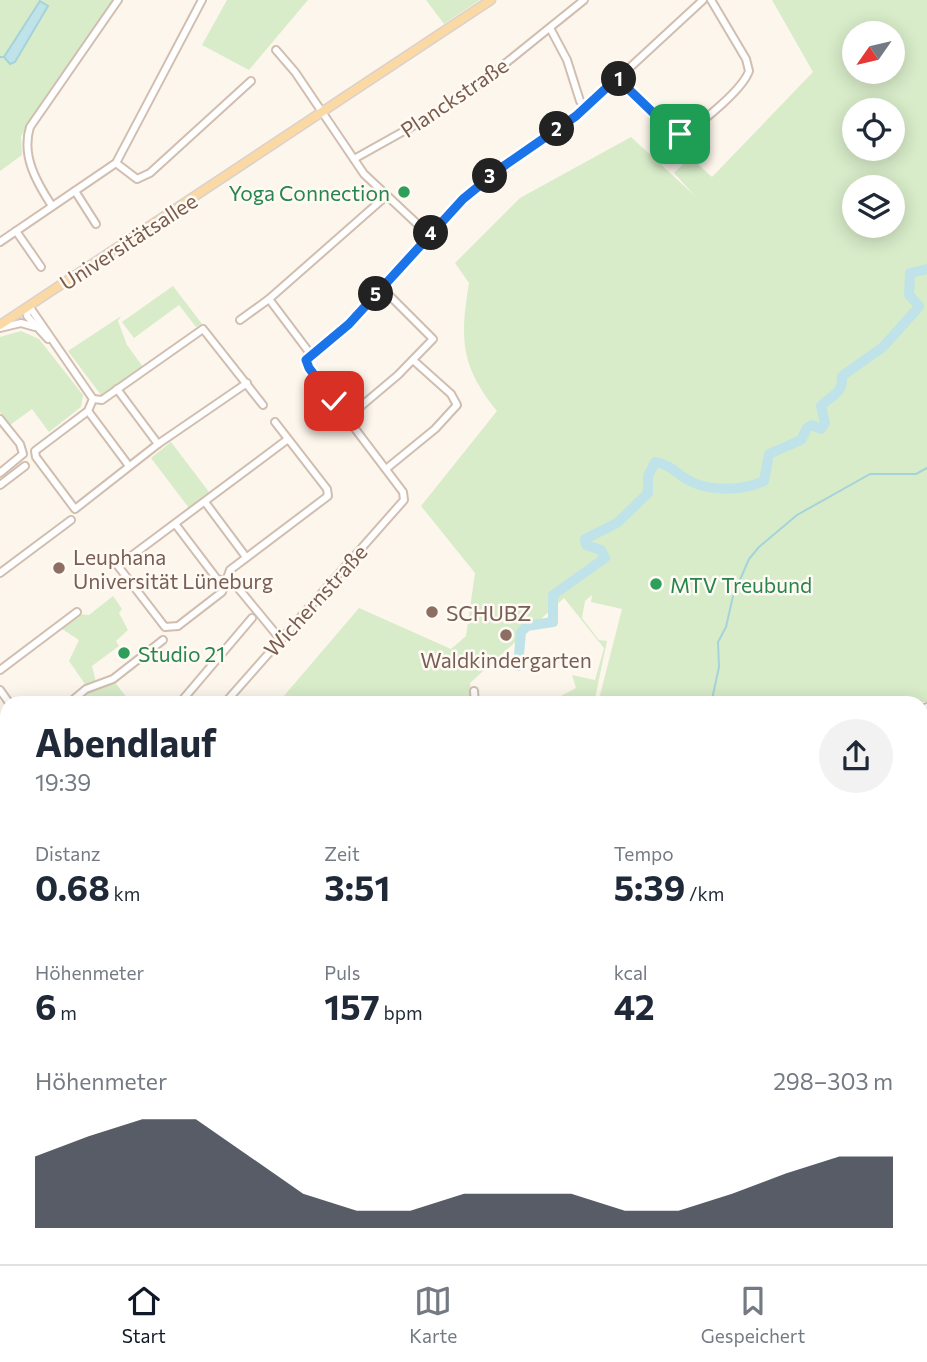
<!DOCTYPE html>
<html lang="de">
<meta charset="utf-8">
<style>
:root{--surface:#fff;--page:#f2f2f3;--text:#1f2937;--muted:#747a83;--line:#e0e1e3;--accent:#111827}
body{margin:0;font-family:Commissioner,sans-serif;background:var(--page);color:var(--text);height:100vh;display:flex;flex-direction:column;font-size:26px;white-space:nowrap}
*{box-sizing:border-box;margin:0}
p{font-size:23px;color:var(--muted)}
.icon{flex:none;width:38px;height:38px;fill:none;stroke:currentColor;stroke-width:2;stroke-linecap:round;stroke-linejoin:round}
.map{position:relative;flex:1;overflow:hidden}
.details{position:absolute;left:0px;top:696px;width:928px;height:569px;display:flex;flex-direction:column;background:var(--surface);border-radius:21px 21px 0 0;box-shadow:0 4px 18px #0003}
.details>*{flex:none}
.needle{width:46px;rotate:236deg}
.controls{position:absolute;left:842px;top:21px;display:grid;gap:14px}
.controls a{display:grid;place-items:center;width:63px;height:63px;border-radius:50%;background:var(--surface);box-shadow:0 4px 18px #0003;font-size:35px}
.pin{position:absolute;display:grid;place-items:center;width:60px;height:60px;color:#fff;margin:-30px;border-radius:14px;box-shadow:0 4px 10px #0006}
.km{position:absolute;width:35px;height:35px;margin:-18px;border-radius:50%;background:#222;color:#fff;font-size:19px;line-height:35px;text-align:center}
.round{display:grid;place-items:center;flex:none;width:74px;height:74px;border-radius:37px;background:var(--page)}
.head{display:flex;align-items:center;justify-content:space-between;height:119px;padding:0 35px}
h1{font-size:38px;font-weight:700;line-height:52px}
.figures{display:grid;grid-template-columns:repeat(3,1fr);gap:10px;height:119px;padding:7px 35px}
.figures div{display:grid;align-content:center}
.figures b{font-size:35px;font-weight:700}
.figures small{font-size:19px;font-weight:400}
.figures p{font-size:19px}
.chart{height:196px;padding:14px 35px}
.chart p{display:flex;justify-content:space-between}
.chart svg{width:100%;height:126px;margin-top:7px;fill:var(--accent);opacity:.7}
.dock{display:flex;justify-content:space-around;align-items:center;height:98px;border-top:2px solid var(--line);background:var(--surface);font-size:19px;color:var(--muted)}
.dock a{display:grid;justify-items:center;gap:4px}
.dock .on{color:var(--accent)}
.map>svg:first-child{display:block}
</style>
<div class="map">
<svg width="927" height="1264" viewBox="0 0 927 1264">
<rect width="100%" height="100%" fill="#fdf6ec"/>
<g fill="#d8ecc9" fill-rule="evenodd">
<path d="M0 0H115L21 136 22 155 0 171ZM40 2 48 7 15 62 10 64 4 57Z"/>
<polygon points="227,0 308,0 249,70 202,45"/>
<polygon points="426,0 480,0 444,24"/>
<path d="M772 0H927V702L821 704 818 697 795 704 598 703 622 609 591 602 592 595 585 601 582 618 599 640 607 641 594 703 586 700 568 703 561 696 576 688 572 675 595 680 604 648 564 598 470 683 472 703 277 704 359 608 451 649 466 636 475 573 421 506 497 411C460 366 460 338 469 283L455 263 520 198 631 137 695 196 674 173 690 157 712 177 813 72ZM854 33H892V72H854ZM854 110H892V149H854ZM854 187H892V226H854Z"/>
<polygon points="173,286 202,324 196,327 179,305 134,338 122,322"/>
<polygon points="121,316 118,321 127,345 143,367 101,395 68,351"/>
<polygon points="21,331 39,339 83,395 81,407 49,432 32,409 10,425 0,412 0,337"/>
<polygon points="171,442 209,492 189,508 151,458"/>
<polygon points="113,596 122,609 119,613 128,630 116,641 119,646 92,666 96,682 87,687 69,661 79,640 62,629 79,614 89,615"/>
<polygon points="113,680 131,703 77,704 92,689"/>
<polygon points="927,762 927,866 920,863 921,764"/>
<polygon points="642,1258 737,1258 737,1264 644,1264"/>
</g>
<polygon fill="#bfe3e8" stroke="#a5d3da" stroke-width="2" points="40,1 48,6 15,62 10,64 4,57"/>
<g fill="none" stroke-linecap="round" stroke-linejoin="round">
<g stroke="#a5d3da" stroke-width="2">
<polyline points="0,57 4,57"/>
<polyline points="711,704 719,667 718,642 726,627 733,596 749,559 759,547 797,515 870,474 916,474 927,468"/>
<polyline points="742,1258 742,1264"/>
</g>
<path stroke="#bfe3e8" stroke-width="10" d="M518 666 521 632 527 626 553 622V595L605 558 601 550 586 545 585 539 617 523 648 493V476L655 462C669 464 676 473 688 480 709 492 742 491 764 481L769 454 801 440 807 428 812 425 821 429 825 423 821 406C834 393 843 394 842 376L883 347 917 309 919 306 909 295 910 273 927 269"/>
<defs>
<g id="minor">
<polyline points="550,28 567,60 580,101 586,108"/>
<polyline points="276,50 295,72 364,174 429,235"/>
<path d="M617 78 673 131 684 133C702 123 743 89 749 71L746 59 711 0"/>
<polyline points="354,159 438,112 486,79 584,0"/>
<polyline points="116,163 137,179 150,173 251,81"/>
<polyline points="75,191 96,224"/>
<path d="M52 206C37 183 21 156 30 127L118 0"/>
<polyline points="16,231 41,267"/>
<polyline points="0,242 116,163 202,0"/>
<polyline points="269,299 312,356"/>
<polyline points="29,306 93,399 88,411 35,451 36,457 75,509 158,444 247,383"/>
<polyline points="29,306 27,316 48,339"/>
<polyline points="240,320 269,299 385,197"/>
<polyline points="0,328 21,323 35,327"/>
<polyline points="117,389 158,444"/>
<polyline points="93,399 102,400 203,329 263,405"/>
<polyline points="88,411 129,466"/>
<polyline points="347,418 398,375 433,339 382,288"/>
<polyline points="0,419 20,444 23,454 0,473"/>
<polyline points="275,422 327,489 328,496 230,570 222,592 178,626 165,627 118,566 288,439"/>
<polyline points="386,469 435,429 457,405 451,394 413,360"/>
<polyline points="0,485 25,466"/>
<polyline points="205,502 246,557"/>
<polyline points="176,525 217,579 234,583 281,640"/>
<polyline points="0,573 71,520"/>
<polyline points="0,670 77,612"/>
<polyline points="0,690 10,704"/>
<polyline points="474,691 475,704"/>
<polyline points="68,704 86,689 113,679 163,640"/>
<polyline points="179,704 252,618"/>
<polyline points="224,704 404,500 403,492 309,368 306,360 349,324 463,199 586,108 703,0"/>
<polyline points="920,710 927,707"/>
<polyline points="0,758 7,753"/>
<polyline points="0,808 7,817"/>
<polyline points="920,876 927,879"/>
<polyline points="0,926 7,931"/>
<polyline points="0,979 7,981"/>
<polyline points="0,990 7,984"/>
<polyline points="0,995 7,992"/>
<polyline points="920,1029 927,1032"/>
<polyline points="920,1143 927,1142"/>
<polyline points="180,1258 202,1264"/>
<polyline points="318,1258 329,1264"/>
<polyline points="613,1258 616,1264"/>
<polyline points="17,1264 17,1258"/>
<polyline points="91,1264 92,1258"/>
<polyline points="169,1264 170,1258"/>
<polyline points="283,1264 288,1258"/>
<polyline points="375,1264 381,1260 420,1264"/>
</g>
<polyline id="major" points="0,325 491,0"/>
</defs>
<use href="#minor" stroke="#d1beb0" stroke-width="10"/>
<use href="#major" stroke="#dad1cd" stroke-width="11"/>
<use href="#minor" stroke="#fff" stroke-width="6"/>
<use href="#major" stroke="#fbd9a5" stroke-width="8"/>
<g stroke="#b9a8c9" stroke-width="2" stroke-dasharray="10 7" stroke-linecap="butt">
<polyline points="0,1123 7,1131"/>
<polyline points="920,1203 927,1202"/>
</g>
</g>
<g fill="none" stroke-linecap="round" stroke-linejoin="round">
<defs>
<polyline id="route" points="334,401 309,368 306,360 349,324 463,199 501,168 576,116 617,78 669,128 680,134"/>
</defs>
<use href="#route" stroke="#fff" stroke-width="14"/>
<use href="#route" stroke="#1a73e8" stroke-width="9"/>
</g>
<g fill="#2e9e5b" stroke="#fffaf3" stroke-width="2.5">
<circle cx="404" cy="192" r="7"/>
<circle cx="656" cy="584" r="7"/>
<circle cx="124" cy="653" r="7"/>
</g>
<g fill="#8d6e63" stroke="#fffaf3" stroke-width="2.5">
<circle cx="59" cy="568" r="7"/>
<circle cx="432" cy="612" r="7"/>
<circle cx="506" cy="635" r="7"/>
</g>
<g text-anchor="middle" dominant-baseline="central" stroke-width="5" stroke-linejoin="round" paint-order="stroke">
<g font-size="21" fill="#7a5c4d" stroke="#fffaf3">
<text transform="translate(454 97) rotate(-34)">Planckstraße</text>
<text transform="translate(128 241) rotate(-33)">Universitätsallee</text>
<text transform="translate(315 600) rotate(-48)">Wichernstraße</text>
</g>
<g font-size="21" fill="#27864d" stroke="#fffaf3" text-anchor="start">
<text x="390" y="192" text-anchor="end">Yoga Connection</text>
<text x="670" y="584">MTV Treubund</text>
<text x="138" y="653">Studio 21</text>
</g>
<g font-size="21" fill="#785e54" stroke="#fffaf3" text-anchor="start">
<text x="73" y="556">Leuphana<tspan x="73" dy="24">Universität Lüneburg</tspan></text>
<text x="446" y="612">SCHUBZ</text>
<text x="506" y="659" text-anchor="middle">Waldkindergarten</text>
</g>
</g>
</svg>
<div class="controls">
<a><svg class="needle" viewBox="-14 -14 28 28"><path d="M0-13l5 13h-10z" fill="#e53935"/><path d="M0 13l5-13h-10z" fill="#747a83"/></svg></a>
<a><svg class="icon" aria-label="locate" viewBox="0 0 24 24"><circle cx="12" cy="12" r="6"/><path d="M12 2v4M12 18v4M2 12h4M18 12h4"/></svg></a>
<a><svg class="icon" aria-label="layers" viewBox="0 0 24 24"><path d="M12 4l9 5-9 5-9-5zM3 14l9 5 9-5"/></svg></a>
</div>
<div class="pin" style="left:680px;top:134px;background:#1e9e55"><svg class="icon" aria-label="arrive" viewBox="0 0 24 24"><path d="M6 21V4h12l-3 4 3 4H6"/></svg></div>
<div class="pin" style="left:334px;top:401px;background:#d93025"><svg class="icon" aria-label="check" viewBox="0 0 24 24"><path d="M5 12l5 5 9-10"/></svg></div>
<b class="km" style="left:619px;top:79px">1</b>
<b class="km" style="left:557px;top:129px">2</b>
<b class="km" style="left:490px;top:176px">3</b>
<b class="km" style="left:431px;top:233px">4</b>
<b class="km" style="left:376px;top:294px">5</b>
<section class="details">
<div class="head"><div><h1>Abendlauf</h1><p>19:39</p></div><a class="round"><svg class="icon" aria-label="share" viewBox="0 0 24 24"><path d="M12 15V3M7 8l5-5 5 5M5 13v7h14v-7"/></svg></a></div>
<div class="figures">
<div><p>Distanz</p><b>0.68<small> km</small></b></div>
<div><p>Zeit</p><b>3:51</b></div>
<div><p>Tempo</p><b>5:39<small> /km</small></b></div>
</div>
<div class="figures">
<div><p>Höhenmeter</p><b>6<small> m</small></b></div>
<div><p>Puls</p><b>157<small> bpm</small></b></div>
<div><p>kcal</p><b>42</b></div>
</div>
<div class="chart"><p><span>Höhenmeter</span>298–303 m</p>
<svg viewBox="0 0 160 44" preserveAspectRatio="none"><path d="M0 44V19L10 12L20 6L30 6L40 19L50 32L60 38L70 38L80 32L90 32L100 32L110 38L120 38L130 32L140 25L150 19L160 19V44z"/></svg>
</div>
</section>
</div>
<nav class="dock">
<a class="on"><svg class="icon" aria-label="home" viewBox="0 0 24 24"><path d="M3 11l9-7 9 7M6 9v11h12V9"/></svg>Start</a>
<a><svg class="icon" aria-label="map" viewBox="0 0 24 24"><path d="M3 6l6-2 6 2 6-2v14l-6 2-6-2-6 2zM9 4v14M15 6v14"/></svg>Karte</a>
<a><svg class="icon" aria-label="saved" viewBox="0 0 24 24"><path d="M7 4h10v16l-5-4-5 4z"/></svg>Gespeichert</a>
</nav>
